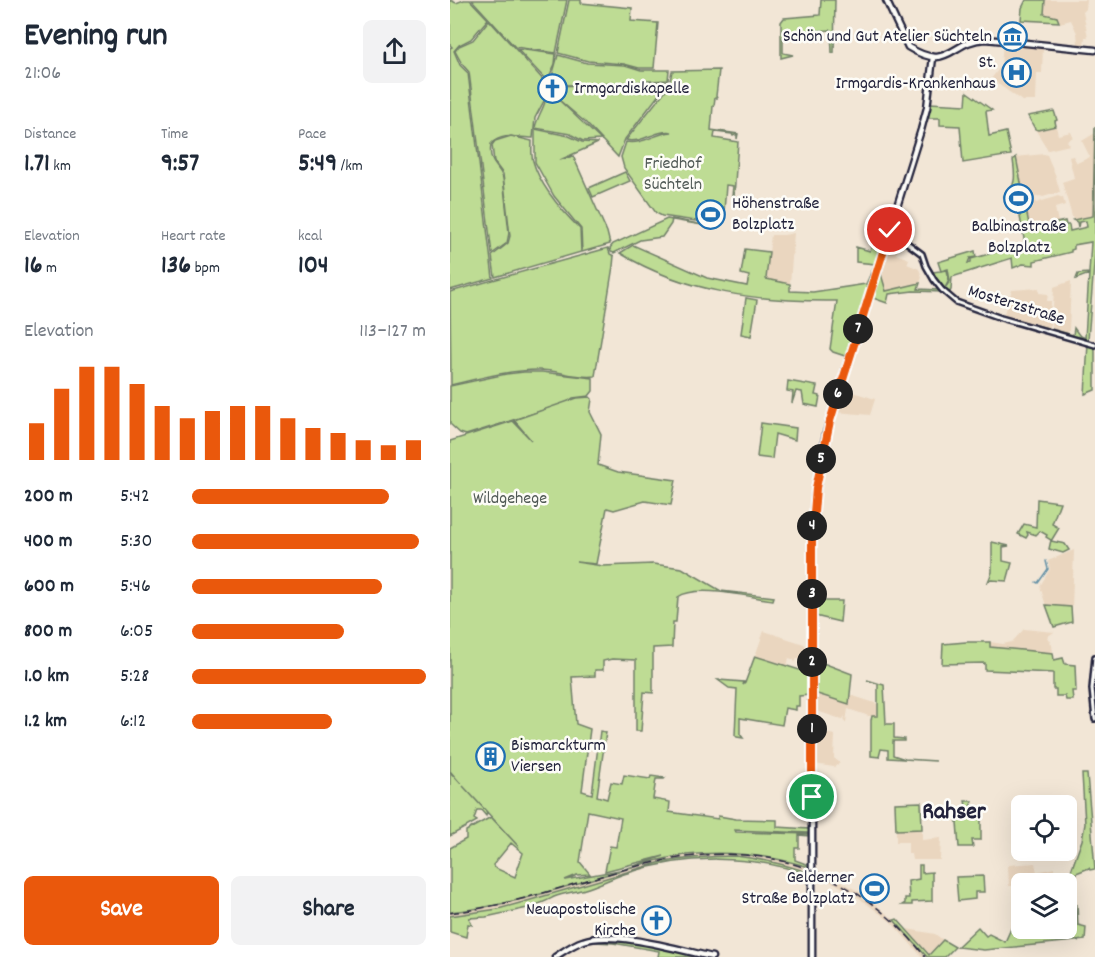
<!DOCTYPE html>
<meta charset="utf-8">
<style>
:root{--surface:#fff;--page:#f2f2f3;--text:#1f2937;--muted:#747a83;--accent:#ea580c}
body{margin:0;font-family:Dekko,sans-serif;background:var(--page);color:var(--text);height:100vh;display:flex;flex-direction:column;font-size:22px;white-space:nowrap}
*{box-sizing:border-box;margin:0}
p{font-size:20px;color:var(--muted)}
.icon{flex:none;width:33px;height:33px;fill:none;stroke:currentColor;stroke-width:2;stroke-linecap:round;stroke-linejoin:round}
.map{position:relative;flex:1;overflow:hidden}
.sheet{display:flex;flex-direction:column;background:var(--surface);width:450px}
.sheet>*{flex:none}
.tools{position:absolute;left:561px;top:795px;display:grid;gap:12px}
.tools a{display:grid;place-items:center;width:66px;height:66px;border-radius:9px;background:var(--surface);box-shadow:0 6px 24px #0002;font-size:30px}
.pin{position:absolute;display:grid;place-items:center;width:51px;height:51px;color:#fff;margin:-26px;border:3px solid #fff;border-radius:50%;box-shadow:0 2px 6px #0007}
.km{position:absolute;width:30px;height:30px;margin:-15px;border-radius:50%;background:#222;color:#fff;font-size:16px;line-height:30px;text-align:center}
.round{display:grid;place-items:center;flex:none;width:63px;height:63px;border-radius:9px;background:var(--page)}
.headline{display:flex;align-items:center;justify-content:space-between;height:102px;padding:0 24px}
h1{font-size:33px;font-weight:700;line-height:45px}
.metrics{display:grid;grid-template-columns:repeat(3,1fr);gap:9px;height:102px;padding:6px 24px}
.metrics div{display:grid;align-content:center}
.metrics b{font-size:26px;font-weight:700}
.metrics small{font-size:16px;font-weight:400}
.metrics p{font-size:16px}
.chart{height:168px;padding:12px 24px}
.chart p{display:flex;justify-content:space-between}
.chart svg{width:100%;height:108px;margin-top:6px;stroke:var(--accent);stroke-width:6}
.primary-button{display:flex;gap:12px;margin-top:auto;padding:12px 24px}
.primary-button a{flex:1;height:69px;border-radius:9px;background:var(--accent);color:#fff;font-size:24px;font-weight:700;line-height:69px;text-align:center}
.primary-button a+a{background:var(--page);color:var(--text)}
ul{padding:0 24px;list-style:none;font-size:20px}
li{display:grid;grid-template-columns:96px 72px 1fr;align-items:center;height:45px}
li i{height:15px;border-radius:8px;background:var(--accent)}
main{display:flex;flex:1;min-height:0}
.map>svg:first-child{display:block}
</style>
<main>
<section class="sheet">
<div class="headline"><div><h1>Evening run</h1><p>21:06</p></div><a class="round"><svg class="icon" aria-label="share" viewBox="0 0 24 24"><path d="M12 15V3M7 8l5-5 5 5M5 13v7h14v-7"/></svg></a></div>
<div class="metrics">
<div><p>Distance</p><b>1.71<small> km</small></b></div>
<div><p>Time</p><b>9:57</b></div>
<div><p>Pace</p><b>5:49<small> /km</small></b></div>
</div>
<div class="metrics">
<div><p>Elevation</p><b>16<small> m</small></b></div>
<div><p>Heart rate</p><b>136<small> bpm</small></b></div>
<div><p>kcal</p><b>104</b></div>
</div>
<div class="chart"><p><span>Elevation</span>113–127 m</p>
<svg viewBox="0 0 160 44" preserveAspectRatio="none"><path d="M5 44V29M15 44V15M25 44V6M35 44V6M45 44V13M55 44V22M65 44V27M75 44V24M85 44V22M95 44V22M105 44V27M115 44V31M125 44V33M135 44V36M145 44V38M155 44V36"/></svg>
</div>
<ul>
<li><b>200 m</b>5:42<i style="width:84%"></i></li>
<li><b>400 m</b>5:30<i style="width:97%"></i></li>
<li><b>600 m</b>5:46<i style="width:81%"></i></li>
<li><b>800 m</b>6:05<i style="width:65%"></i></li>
<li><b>1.0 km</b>5:28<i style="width:100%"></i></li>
<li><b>1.2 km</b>6:12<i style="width:60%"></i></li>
</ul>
<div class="primary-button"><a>Save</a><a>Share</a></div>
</section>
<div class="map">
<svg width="645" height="957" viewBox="0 0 645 957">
<rect width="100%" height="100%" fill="#f2e6d6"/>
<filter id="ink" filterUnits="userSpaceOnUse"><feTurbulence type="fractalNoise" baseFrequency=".0167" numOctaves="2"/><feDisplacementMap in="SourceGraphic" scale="12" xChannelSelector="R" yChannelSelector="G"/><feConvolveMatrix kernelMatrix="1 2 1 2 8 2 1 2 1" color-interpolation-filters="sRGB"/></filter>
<g filter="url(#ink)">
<g fill="#ead6bf">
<polygon points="595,0 637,0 636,9 633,12 638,37 635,37 634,45 628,44 627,33 621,20 610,23 607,17 595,16 594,14"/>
<polygon points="553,43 593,46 592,73 587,73 586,101 572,101 541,79 551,66"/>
<polygon points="606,126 608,135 621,132 623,137 617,141 620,145 598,150 585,129 587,128 589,130"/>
<polygon points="645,133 643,217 623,220 612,182 624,178 619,157 623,156 627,163 640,157 632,141"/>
<polygon points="594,154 597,155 605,174 610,192 593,197 590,196 585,197 586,203 608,196 613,198 615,205 605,208 608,222 580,229 566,157"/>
<polygon points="344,233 340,284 316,279 321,235 334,235"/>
<polygon points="449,239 452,241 446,254 459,259 457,264 469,269 472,277 470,283 436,292 431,274 438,246 445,249"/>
<polygon points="621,281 619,331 616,334 602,330 604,287"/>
<polygon points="589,288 589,293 598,294 597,301 601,301 600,329 553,316 562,290"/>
<polygon points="393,389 425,399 420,415 386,412"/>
<polygon points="624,550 622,609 596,606 590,586 600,569 598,561"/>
<polygon points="574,629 604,632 597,637 602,645 603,653 539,647 540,642 553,644 562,642"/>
<polygon points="314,631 354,644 359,650 359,661 347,658 345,663 344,660 339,658 337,666 305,656"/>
<polygon points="365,693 398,704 400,695 428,704 428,716 419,716 398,709 396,722 394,722 395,716 393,719 388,718 364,710"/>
<polygon points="364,731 385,735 384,758 390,763 384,767 364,764"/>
<polygon points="472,829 472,840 491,838 490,860 462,860 461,854 458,854 458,842 446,842 446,830"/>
<polygon points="269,852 305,854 323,857 363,869 391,881 414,895 443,919 460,936 477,957 472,957 441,922 409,898 386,884 340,866 286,856 248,857 227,860 48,909 0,916 0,912 51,904 220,857"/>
<polygon points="585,863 587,872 604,868 606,883 572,884 571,893 568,886 559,886 558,865"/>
<polygon points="457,929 485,934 493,940 479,955"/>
</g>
<g fill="#bedc94" stroke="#707f68" stroke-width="1.5" fill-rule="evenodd">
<polygon points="0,0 6,3 14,0 20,0 38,19 21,39 9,45 4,51 10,65 18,73 43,278 0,290 0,48 2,47 0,45"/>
<polygon points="22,0 117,0 106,53 65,47"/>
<polygon points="119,0 131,0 131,3 182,8 181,21 208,23 204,68 189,68 174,64 138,61 108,53"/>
<polygon points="371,0 385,0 384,53 382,53 381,30 365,31 365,33 345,33 333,37 333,53 343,55 331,58 331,22 334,18 370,15"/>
<polygon points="576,0 595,0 594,14 607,17 609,22 571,20 572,8"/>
<path d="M39 20 97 84 95 90 96 97 85 118 83 138C68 138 53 132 41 144 38 166 49 164 53 178L59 233 57 243 42 254 19 72 12 64 5 51 9 46 23 40Z"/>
<polygon points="67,49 106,54 105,64 97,81"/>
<polygon points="108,55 137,63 175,65 191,70 219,70 218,80 129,85 106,85 101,80"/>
<path d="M269 70 266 96 267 98H265L264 105 263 106 261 130 288 134 287 139V134L283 136 282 134 265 132 264 138 288 142 284 196H282L283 186 276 185 274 212 268 211 266 224 212 216 206 213 174 168 171 157 176 142C193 145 205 133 222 132 206 129 193 144 176 140L219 86 222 71Z"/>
<polygon points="212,82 217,82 217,84 175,139 168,157 136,123 102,94 109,89 106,86"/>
<path d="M96 91 111 102 151 140 133 141 120 134 85 128C87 115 98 104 96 91Z"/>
<polygon points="517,92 542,110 536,111 539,136 556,132 561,155 513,163 510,126 490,125 490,118 477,118 480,103 516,105"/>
<polygon points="604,111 607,120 605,121 606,126 588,130 585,129 578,116"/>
<path d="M645 126V253L638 339 599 330 589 326 588 328 553 316 623 335 624 328 629 335 635 338 639 274 626 279 628 274 639 273 641 242 624 245V249L621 250V252L584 261V265L573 264 563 268 562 258 502 277 501 290 499 293C512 307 535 306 548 316 509 302 492 300 474 258L483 272 497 270 499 280 495 288 500 281 498 269 491 271 488 262 525 251 526 257 520 258 518 263 521 262V259L575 244 569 211 570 209H576L580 229 615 221 616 225H619L620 231 637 227 636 221 629 222 628 227 627 222 623 220 643 216Z"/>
<polygon points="85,129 119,136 132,142 148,143 110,160 123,156 157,232 160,244 132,252 131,229 104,196 85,162"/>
<path d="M61 136 82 141C82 147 81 155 83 161 90 186 112 211 130 229L131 252 45 277 42 256 58 243 60 236 53 174 44 162 42 145 45 141Z"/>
<path d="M566 157 575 203 561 210V203H556L554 196C567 187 565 174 563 160Z"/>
<polygon points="175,172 180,181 143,197 139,188"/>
<polygon points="217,219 264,227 222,219 221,224 212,237 190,240 164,253 161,252 160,248 163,244"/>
<path d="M436 232 398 357 383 352 380 349 387 301C312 302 235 293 170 253L183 245 257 278 297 286 299 276 291 274 295 249 319 252 316 279 340 284V291L363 292 416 284 425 264 406 262V247L420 251 422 245 431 248Z"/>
<polygon points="441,237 431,274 436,291 470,283 468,289 490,290 492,292 463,291 439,294 437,303 423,298 409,338 407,337 427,273"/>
<path d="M158 248 160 254 164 256 163 266 145 376C128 379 107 370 89 370 59 370 30 378 1 385L0 292Z"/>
<polygon points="296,298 307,300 301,336 291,334"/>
<polygon points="638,343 645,346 645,390 635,394"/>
<polygon points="74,372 92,372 143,378 143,391 139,396 123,398 116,403 16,435 10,433 0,424 0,386 56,374"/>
<polygon points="338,381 367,386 365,395 370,396 368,407 354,404 352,392 346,391 342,403 343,392 337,391"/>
<path d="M140 397 142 399 140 412 151 434 148 465 168 472 226 480 221 505 195 501 164 510 157 508 146 564 126 562 153 566 203 564 232 568 271 591 324 597 323 600C298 597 247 584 228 597L226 622H223L222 647 203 648V693L194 692 191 731H186V660L162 659 153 661V670H145V676L122 677 126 724 140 729 132 791 142 794 150 731 156 732 147 796 157 799 161 782 172 784 174 775 200 779 201 776 215 778 214 779H206L203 799 220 802 219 812 268 819V816L286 819 327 820V827L359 829V833L285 830 286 832 359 834V836L349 835V848H345V860L359 865V867C318 855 279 850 236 855 212 858 188 865 165 872 111 888 56 907 0 912V848L16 839V831L41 817 69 847 13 786 37 812 36 816 31 810H27L24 819 27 821 0 836V772L11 784 0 771V441L63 421 81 440 64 420 127 398ZM138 811 171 818 166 847 160 846 155 871 214 856 175 869 115 880 127 875 140 874 130 862ZM61 843 73 853 65 877 45 868 43 865Z"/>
<polygon points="311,423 346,428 345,440 325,434 322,459 307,457"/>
<polygon points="587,499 610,502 602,524 609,528 601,541 615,544 619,550 613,553 599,549 601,540 596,537 597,535 590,531 586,535 577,532 578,535 576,538 568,534 574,524 586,527"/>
<polygon points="542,542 559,546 553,547 553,561 562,563 557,581 541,580 538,582 542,572"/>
<polygon points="372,601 392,601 390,622 365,616 365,660 402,674 399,704 364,693 363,604"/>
<polygon points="596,605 621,607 622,622 604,627"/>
<polygon points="516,642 540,642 540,647 603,653 604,660 613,658 615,664 625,665 626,691 622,691 623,700 616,700 615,696 606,696 606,689 603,689 603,673 535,670 535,663 492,664 493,644"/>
<polygon points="305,656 359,673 359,659 361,659 360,695 349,696 349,706 346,706 346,710 335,708 332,725 290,718 290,734 293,738 287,737 285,735 287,689 279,688 268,680 294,682 293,685 295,683"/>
<polygon points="417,680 434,685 436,724 444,724 444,738 454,739 454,741 443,741 443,755 455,759 486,761 438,758 438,750 431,749 429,757 421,756 421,720 422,716 428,716 428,684"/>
<polygon points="632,774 637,774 645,869 640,870 639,868 621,875 617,882 632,840 635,824"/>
<polygon points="515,801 522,801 520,810 531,810 531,840 522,840 523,847 509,847 506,810 517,810"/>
<polygon points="471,802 472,829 446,830 445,803"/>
<path d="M286 856C311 859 334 864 357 872L359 875C299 854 235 854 174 874 161 878 149 885 135 889 125 892 114 893 104 897 98 900 91 904 84 905L82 907 36 917 19 918 22 925 18 924 16 937 0 932V916L48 909 77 901 208 863C234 858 259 856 286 856Z"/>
<polygon points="469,865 472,865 472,873 482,872 482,901 462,902 462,905 452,905 455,903 455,898 459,898 458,881 469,879"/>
<polygon points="533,876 534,892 525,892 525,899 508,901 506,877"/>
<polygon points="627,904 628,925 636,927 635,940 534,950 507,947 528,927 536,936 539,934 555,942 564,922 572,928 600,929 603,937 614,934 614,931 625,931"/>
<polygon points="447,919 479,955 493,940 505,947 495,957 477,957 444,920"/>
<polygon points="155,939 225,950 248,957 208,957 209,951 163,943 146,942 147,940"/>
</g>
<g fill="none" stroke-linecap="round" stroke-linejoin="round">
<polyline stroke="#6390a6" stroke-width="1.5" points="586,582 588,583 598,569 596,561"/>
<defs>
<g id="minor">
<polyline points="440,230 472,254 476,266 484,280 492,290 506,302 551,318 645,345"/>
<polyline points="645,657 642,689 645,719"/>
</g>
<g id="major">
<path d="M436 0 458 47C500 73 500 40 536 39L645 50"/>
<path d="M105 957C114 951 123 944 133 941 163 930 230 950 262 957"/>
<polyline points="362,957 362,538 365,496 376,433 471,130 477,108 483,57"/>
</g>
</defs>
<use href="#minor" stroke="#22223b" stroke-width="8"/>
<use href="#major" stroke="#22223b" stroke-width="9"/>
<use href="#minor" stroke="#fdfcf7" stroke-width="3"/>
<use href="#major" stroke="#fdfcf7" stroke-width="4.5"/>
<path stroke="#22223b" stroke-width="1.5" stroke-dasharray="9 4.5" stroke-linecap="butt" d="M0 913C129 898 243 817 373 875 414 894 448 921 475 957"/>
</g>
</g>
<g fill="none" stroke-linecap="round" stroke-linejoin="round" filter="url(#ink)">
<defs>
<polyline id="route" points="362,797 362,538 366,488 380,421 440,230"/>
</defs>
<use href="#route" stroke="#fff" stroke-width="12"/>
<use href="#route" stroke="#ea580c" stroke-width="8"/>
</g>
<defs>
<symbol id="museum-ring" viewBox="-11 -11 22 22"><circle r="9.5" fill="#fdfcf7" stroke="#1f6fb2" stroke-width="1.5"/><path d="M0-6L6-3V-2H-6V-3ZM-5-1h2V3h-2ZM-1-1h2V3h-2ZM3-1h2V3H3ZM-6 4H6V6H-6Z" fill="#1f6fb2"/></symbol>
<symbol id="hospital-ring" viewBox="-11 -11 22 22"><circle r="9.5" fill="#fdfcf7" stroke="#1f6fb2" stroke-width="1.5"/><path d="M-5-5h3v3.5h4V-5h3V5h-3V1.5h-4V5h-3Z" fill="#1f6fb2"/></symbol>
<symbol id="church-ring" viewBox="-11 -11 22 22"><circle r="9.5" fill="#fdfcf7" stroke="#1f6fb2" stroke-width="1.5"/><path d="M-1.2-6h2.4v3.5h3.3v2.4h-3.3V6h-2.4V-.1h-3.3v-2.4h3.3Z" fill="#1f6fb2"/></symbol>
<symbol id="stadium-ring" viewBox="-11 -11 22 22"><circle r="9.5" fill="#fdfcf7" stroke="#1f6fb2" stroke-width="1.5"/><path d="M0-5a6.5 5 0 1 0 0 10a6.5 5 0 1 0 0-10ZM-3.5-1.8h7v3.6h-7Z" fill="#1f6fb2"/></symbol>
<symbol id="building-ring" viewBox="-11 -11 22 22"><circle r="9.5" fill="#fdfcf7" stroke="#1f6fb2" stroke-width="1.5"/><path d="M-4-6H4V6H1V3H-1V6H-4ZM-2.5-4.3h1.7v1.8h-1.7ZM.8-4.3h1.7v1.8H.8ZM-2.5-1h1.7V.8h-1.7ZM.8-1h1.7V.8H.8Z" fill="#1f6fb2"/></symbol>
</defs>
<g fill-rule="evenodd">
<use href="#museum-ring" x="546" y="20" width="33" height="33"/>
<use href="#hospital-ring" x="550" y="56" width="33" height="33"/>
<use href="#church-ring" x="86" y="72" width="33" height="33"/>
<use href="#stadium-ring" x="552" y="182" width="33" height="33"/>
<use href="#stadium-ring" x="244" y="198" width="33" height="33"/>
<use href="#building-ring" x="24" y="740" width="33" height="33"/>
<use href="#stadium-ring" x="408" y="872" width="33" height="33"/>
<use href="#church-ring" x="190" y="904" width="33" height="33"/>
</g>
<g text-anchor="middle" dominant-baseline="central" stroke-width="5" stroke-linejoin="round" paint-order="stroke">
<g font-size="18" fill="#22223b" stroke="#fdfcf7" text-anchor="end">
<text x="542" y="37">Schön und Gut Atelier Süchteln</text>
<text x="546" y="63">St.<tspan x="546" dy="21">Irmgardis-Krankenhaus</tspan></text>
<text x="124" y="89" text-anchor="start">Irmgardiskapelle</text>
<text x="282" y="204" text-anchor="start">Höhenstraße<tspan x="282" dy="21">Bolzplatz</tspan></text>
<text x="569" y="227" text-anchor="middle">Balbinastraße<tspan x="569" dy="21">Bolzplatz</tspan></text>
<text x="61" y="746" text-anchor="start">Bismarckturm<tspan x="61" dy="21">Viersen</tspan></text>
<text x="404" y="878">Gelderner<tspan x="404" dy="21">Straße Bolzplatz</tspan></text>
<text x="186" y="910">Neuapostolische<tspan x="186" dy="21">Kirche</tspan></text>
</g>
<g font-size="18" fill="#515a56" stroke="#fdfcf7">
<text x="223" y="164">Friedhof<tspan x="223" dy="21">Süchteln</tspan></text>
<text x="60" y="499">Wildgehege</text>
</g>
<g font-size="18" fill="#22223b" stroke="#fdfcf7">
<text transform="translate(566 306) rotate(17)">Mosterzstraße</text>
</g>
<g font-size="24" font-weight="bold" fill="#22223b" stroke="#fdfcf7">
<text x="504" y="813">Rahser</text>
</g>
</g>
</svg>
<div class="tools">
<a><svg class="icon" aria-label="locate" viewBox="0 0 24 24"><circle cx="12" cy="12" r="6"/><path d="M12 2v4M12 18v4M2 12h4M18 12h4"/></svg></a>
<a><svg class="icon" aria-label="layers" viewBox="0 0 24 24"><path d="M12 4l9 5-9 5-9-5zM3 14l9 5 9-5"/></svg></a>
</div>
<div class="pin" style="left:362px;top:797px;background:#1e9e55"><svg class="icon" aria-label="arrive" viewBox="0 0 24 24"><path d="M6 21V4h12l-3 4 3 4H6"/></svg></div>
<div class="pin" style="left:440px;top:230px;background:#d93025"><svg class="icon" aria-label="check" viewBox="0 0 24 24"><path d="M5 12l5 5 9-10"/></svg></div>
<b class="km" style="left:362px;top:729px">1</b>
<b class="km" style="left:362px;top:662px">2</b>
<b class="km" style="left:362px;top:594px">3</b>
<b class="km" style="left:362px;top:526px">4</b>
<b class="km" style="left:371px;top:459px">5</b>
<b class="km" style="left:388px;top:394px">6</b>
<b class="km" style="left:408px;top:329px">7</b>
</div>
</main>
